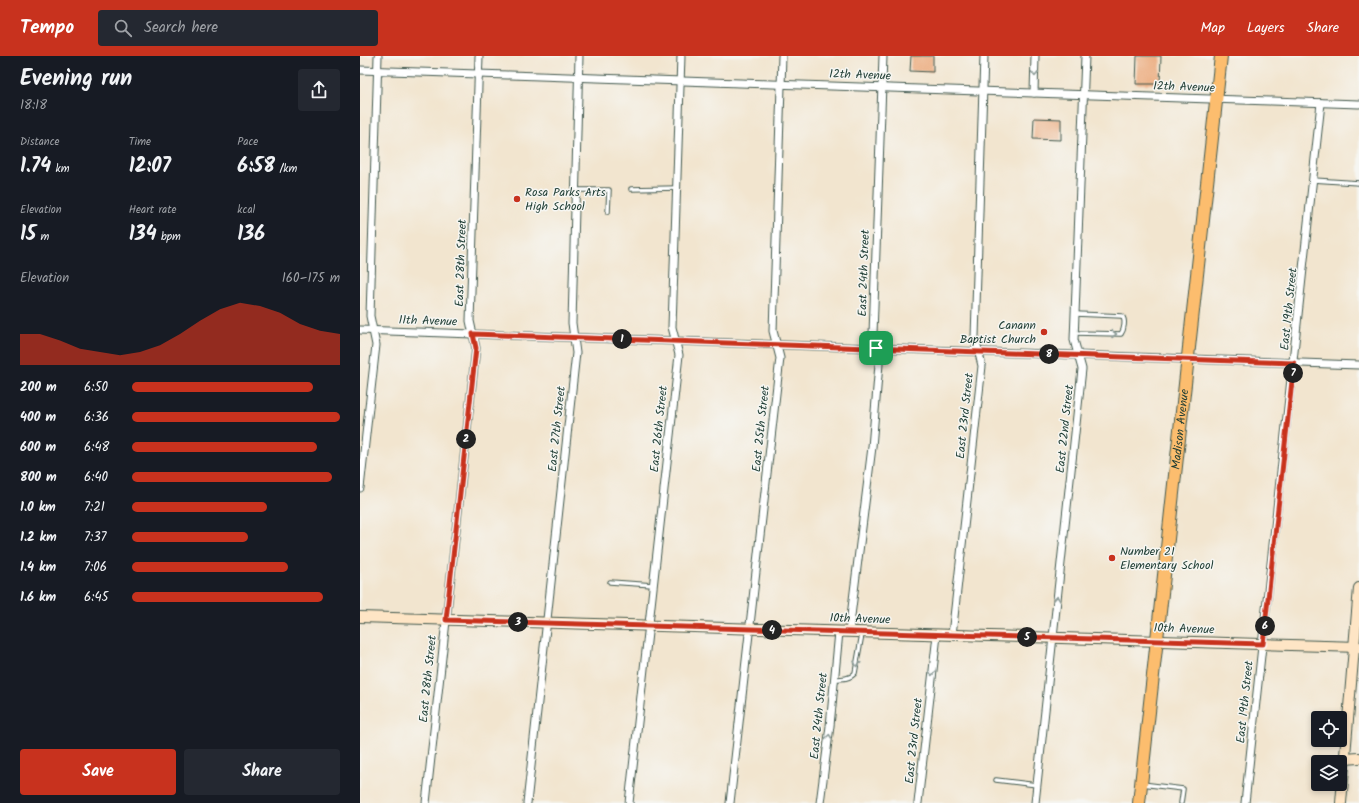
<!DOCTYPE html>
<meta charset="utf-8">
<style>
:root{--surface:#171b24;--page:#242831;--text:#f1f3f6;--muted:#9ea1a6;--accent:#c8321e}
body{margin:0;font-family:Kalam,sans-serif;background:var(--page);color:var(--text);height:100vh;display:flex;flex-direction:column;font-size:15px;white-space:nowrap}
*{box-sizing:border-box;margin:0}
p{font-size:13px;color:var(--muted)}
.icon{flex:none;width:22px;height:22px;fill:none;stroke:currentColor;stroke-width:2;stroke-linecap:round;stroke-linejoin:round}
.map{position:relative;flex:1;overflow:hidden}
.drawer{display:flex;flex-direction:column;background:var(--surface);width:360px}
.drawer>*{flex:none}
.tools{position:absolute;left:951px;top:655px;display:grid;gap:8px}
.tools a{display:grid;place-items:center;width:36px;height:36px;border-radius:4px;background:var(--surface);box-shadow:0 2px 6px #0003;font-size:20px}
.pin{position:absolute;display:grid;place-items:center;width:34px;height:34px;color:#fff;margin:-17px;border-radius:8px;box-shadow:0 2px 6px #0006}
.km{position:absolute;width:20px;height:20px;margin:-10px;border-radius:50%;background:#222;color:#fff;font-size:11px;line-height:20px;text-align:center}
.round{display:grid;place-items:center;flex:none;width:42px;height:42px;border-radius:4px;background:var(--page)}
.headline{display:flex;align-items:center;justify-content:space-between;height:68px;padding:0 20px}
h1{font-size:22px;font-weight:700;line-height:30px}
.stats{display:grid;grid-template-columns:repeat(3,1fr);gap:6px;height:68px;padding:4px 20px}
.stats div{display:grid;align-content:center}
.stats b{font-size:20px;font-weight:700}
.stats small{font-size:11px;font-weight:400}
.stats p{font-size:11px}
.chart{height:112px;padding:8px 20px}
.chart p{display:flex;justify-content:space-between}
.chart svg{width:100%;height:72px;margin-top:4px;fill:var(--accent);opacity:.7}
.primary-button{display:flex;gap:8px;margin-top:auto;padding:8px 20px}
.primary-button a{flex:1;height:46px;border-radius:4px;background:var(--accent);color:#fff;font-size:16px;font-weight:700;line-height:46px;text-align:center}
.primary-button a+a{background:var(--page);color:var(--text)}
ul{padding:0 20px;list-style:none;font-size:13px}
li{display:grid;grid-template-columns:64px 48px 1fr;align-items:center;height:30px}
li i{height:10px;border-radius:5px;background:var(--accent)}
header{display:flex;align-items:center;gap:24px;box-sizing:border-box;height:56px;padding:0 20px;background:var(--accent);color:#fff}
header strong{font-size:19px}
nav{display:flex;gap:22px;margin-inline-start:auto;font-size:14px}
.search{width:280px;height:36px;background:var(--page);display:flex;align-items:center;gap:10px;box-sizing:border-box;padding:0 14px;border-radius:4px;color:var(--muted);font-size:15px}
main{display:flex;flex:1;min-height:0}
.map>svg:first-child{display:block}
</style>
<header>
<strong>Tempo</strong>
<div class="search"><svg class="icon" aria-label="search" viewBox="0 0 24 24"><circle cx="10" cy="10" r="6"/><path d="M15 15l6 6"/></svg>Search here</div>
<nav><a>Map</a><a>Layers</a><a>Share</a></nav>
</header>
<main>
<section class="drawer">
<div class="headline"><div><h1>Evening run</h1><p>18:18</p></div><a class="round"><svg class="icon" aria-label="share" viewBox="0 0 24 24"><path d="M12 15V3M7 8l5-5 5 5M5 13v7h14v-7"/></svg></a></div>
<div class="stats">
<div><p>Distance</p><b>1.74<small> km</small></b></div>
<div><p>Time</p><b>12:07</b></div>
<div><p>Pace</p><b>6:58<small> /km</small></b></div>
</div>
<div class="stats">
<div><p>Elevation</p><b>15<small> m</small></b></div>
<div><p>Heart rate</p><b>134<small> bpm</small></b></div>
<div><p>kcal</p><b>136</b></div>
</div>
<div class="chart"><p><span>Elevation</span>160–175 m</p>
<svg viewBox="0 0 160 44" preserveAspectRatio="none"><path d="M0 44V25L10 25L20 29L30 34L40 36L50 38L60 36L70 32L80 25L90 17L100 10L110 6L120 8L130 12L140 19L150 23L160 25V44z"/></svg>
</div>
<ul>
<li><b>200 m</b>6:50<i style="width:87%"></i></li>
<li><b>400 m</b>6:36<i style="width:100%"></i></li>
<li><b>600 m</b>6:48<i style="width:89%"></i></li>
<li><b>800 m</b>6:40<i style="width:96%"></i></li>
<li><b>1.0 km</b>7:21<i style="width:65%"></i></li>
<li><b>1.2 km</b>7:37<i style="width:56%"></i></li>
<li><b>1.4 km</b>7:06<i style="width:75%"></i></li>
<li><b>1.6 km</b>6:45<i style="width:92%"></i></li>
</ul>
<div class="primary-button"><a>Save</a><a>Share</a></div>
</section>
<div class="map">
<svg width="999" height="747" viewBox="0 0 999 747">
<rect width="100%" height="100%" fill="#f6f6f2"/>
<filter id="ink" filterUnits="userSpaceOnUse"><feTurbulence type="fractalNoise" baseFrequency=".025" numOctaves="2"/><feDisplacementMap in="SourceGraphic" scale="8" xChannelSelector="R" yChannelSelector="G"/><feConvolveMatrix kernelMatrix="1 2 1 2 8 2 1 2 1" color-interpolation-filters="sRGB"/></filter>
<filter id="wash" filterUnits="userSpaceOnUse"><feTurbulence type="fractalNoise" baseFrequency=".012" numOctaves="4" result="noise"/><feDisplacementMap in="SourceGraphic" scale="16" xChannelSelector="R" yChannelSelector="G"/><feGaussianBlur stdDeviation="0.9" result="paint"/><feColorMatrix in="noise" values="0 0 0 0 0 0 0 0 0 0 0 0 0 0 0 0 0 1.4 0 .05"/><feComposite in="paint" operator="in"/></filter>
<g filter="url(#wash)">
<rect width="100%" height="100%" fill="#f2e5cf"/>
<g id="blocks">
<g fill="#ecad81">
<polygon points="551,0 573,0 573,16 550,15"/>
<polygon points="777,0 801,0 800,28 776,28"/>
<polygon points="674,62 701,63 701,84 673,83"/>
</g>
</g>
</g>
<g filter="url(#ink)">
<use href="#blocks" fill-opacity="0" stroke="#3f564b" stroke-width="1"/>
<g fill="none" stroke-linecap="round" stroke-linejoin="round">
<defs>
<g id="lane">
<polyline points="953,124 999,127"/>
<polyline points="271,133 317,132"/>
<polyline points="215,134 249,134 248,156"/>
<path d="M715 277 761 278C764 274 766 264 762 260L716 258"/>
<polyline points="250,526 293,529"/>
<path d="M475 623C482 623 490 623 495 617L502 578"/>
<polyline points="636,724 677,729"/>
<polyline points="782,728 823,733 821,747"/>
</g>
<g id="street">
<polyline points="0,14 999,48"/>
<polyline points="674,37 675,0"/>
<polyline points="0,274 999,309"/>
<polyline points="0,432 16,289 10,260 18,0"/>
<polyline points="489,576 512,391 519,308 513,278 523,0"/>
<polyline points="592,579 622,310 615,281 624,0"/>
<polyline points="66,747 116,292 110,265 119,0"/>
<polyline points="167,747 216,297 212,267 219,0"/>
<polyline points="269,747 319,299 312,271 321,0"/>
<polyline points="370,747 420,302 413,275 422,0"/>
<polyline points="460,747 470,670 479,576"/>
<polyline points="558,747 577,579"/>
<polyline points="675,747 722,313 714,284 725,0"/>
<polyline points="885,747 961,47"/>
</g>
<g id="secondary">
<polyline points="0,561 999,591"/>
<polyline points="985,703 999,702"/>
<polyline points="981,747 999,532"/>
</g>
<g id="primary">
<path id="s1" d="M779 747 861 0"/>
</g>
</defs>
<use href="#lane" stroke="#3f564b" stroke-width="5.5"/>
<use href="#street" stroke="#3f564b" stroke-width="9"/>
<use href="#secondary" stroke="#3f564b" stroke-width="12"/>
<use href="#primary" stroke="#3f564b" stroke-width="14"/>
<use href="#lane" stroke="#fff" stroke-width="3.5"/>
<use href="#street" stroke="#fff" stroke-width="7"/>
<use href="#secondary" stroke="#fee5c5" stroke-width="10"/>
<use href="#primary" stroke="#fcbd6e" stroke-width="12"/>
</g>
<defs><path id="oneway-chevron" d="M-2-3.5L2.5 0L-2 3.5" fill="none" stroke-width="1.6" stroke-linecap="round" stroke-linejoin="round"/></defs>
<g stroke="#8f9e9a">
<use href="#oneway-chevron" transform="translate(675 18) rotate(92)"/>
<use href="#oneway-chevron" transform="translate(754 278)"/>
<use href="#oneway-chevron" transform="translate(697 543) rotate(-84)"/>
<use href="#oneway-chevron" transform="translate(497 608) rotate(101)"/>
<use href="#oneway-chevron" transform="translate(572 617) rotate(96)"/>
<use href="#oneway-chevron" transform="translate(469 681) rotate(-83)"/>
</g>
</g>
<g fill="none" stroke-linecap="round" stroke-linejoin="round" filter="url(#ink)">
<defs>
<polygon id="route" points="113,278 934,307 903,588 86,564 116,292"/>
</defs>
<use href="#route" stroke="#fff" stroke-width="8"/>
<use href="#route" stroke="#c8321e" stroke-width="5"/>
</g>
<g fill="#c8321e" stroke="#f6f6f2" stroke-width="1.5">
<circle cx="157" cy="143" r="4"/>
<circle cx="684" cy="276" r="4"/>
<circle cx="752" cy="502" r="4"/>
</g>
<g text-anchor="middle" dominant-baseline="central" stroke-width="3" stroke-linejoin="round" paint-order="stroke">
<g font-size="12" fill="#1f3d34" stroke="#f6f6f2">
<text transform="translate(500 19) rotate(2)">12th Avenue</text>
<text transform="translate(824 31) rotate(2)">12th Avenue</text>
<text transform="translate(101 207) rotate(-88)">East 28th Street</text>
<text transform="translate(504 217) rotate(-88)">East 24th Street</text>
<text transform="translate(929 253) rotate(-84)">East 19th Street</text>
<text transform="translate(68 265) rotate(2)">11th Avenue</text>
<text transform="translate(605 360) rotate(-84)">East 23rd Street</text>
<text transform="translate(197 373) rotate(-84)">East 27th Street</text>
<text transform="translate(299 373) rotate(-84)">East 26th Street</text>
<text transform="translate(401 373) rotate(-84)">East 25th Street</text>
<text transform="translate(705 373) rotate(-84)">East 22nd Street</text>
<text stroke="none"><textPath href="#s1" startOffset="376">Madison Avenue</textPath></text>
<text transform="translate(500 563) rotate(2)">10th Avenue</text>
<text transform="translate(824 573) rotate(2)">10th Avenue</text>
<text transform="translate(68 623) rotate(-84)">East 28th Street</text>
<text transform="translate(885 646) rotate(-84)">East 19th Street</text>
<text transform="translate(459 660) rotate(-84)">East 24th Street</text>
<text transform="translate(554 685) rotate(-84)">East 23rd Street</text>
</g>
<g font-size="12" fill="#1f3d34" stroke="#f6f6f2" text-anchor="start">
<text x="165" y="136">Rosa Parks Arts<tspan x="165" dy="14">High School</tspan></text>
<text x="676" y="269" text-anchor="end">Canann<tspan x="676" dy="14">Baptist Church</tspan></text>
<text x="760" y="495">Number 21<tspan x="760" dy="14">Elementary School</tspan></text>
</g>
</g>
</svg>
<div class="tools">
<a><svg class="icon" aria-label="locate" viewBox="0 0 24 24"><circle cx="12" cy="12" r="6"/><path d="M12 2v4M12 18v4M2 12h4M18 12h4"/></svg></a>
<a><svg class="icon" aria-label="layers" viewBox="0 0 24 24"><path d="M12 4l9 5-9 5-9-5zM3 14l9 5 9-5"/></svg></a>
</div>
<div class="pin" style="left:516px;top:292px;background:#1e9e55"><svg class="icon" aria-label="arrive" viewBox="0 0 24 24"><path d="M6 21V4h12l-3 4 3 4H6"/></svg></div>
<b class="km" style="left:262px;top:283px">1</b>
<b class="km" style="left:106px;top:383px">2</b>
<b class="km" style="left:158px;top:566px">3</b>
<b class="km" style="left:412px;top:574px">4</b>
<b class="km" style="left:667px;top:581px">5</b>
<b class="km" style="left:905px;top:570px">6</b>
<b class="km" style="left:933px;top:317px">7</b>
<b class="km" style="left:689px;top:298px">8</b>
</div>
</main>
